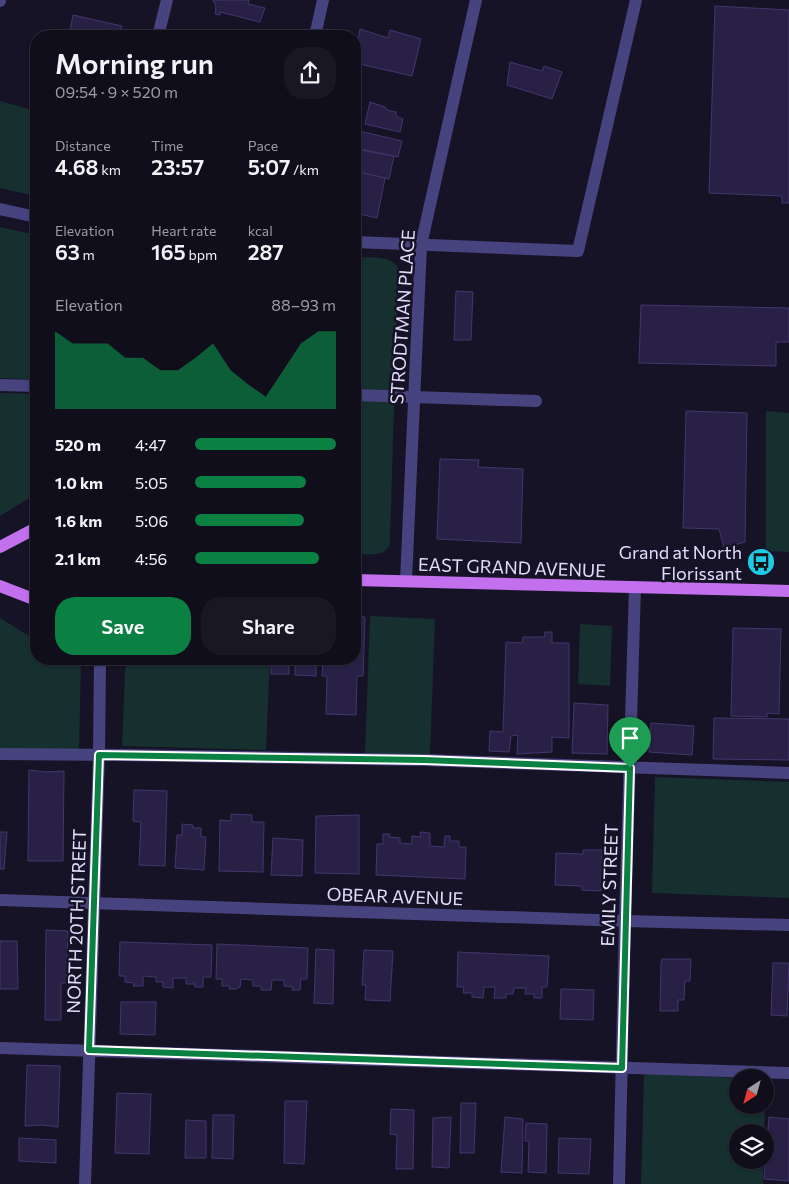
<!DOCTYPE html>
<meta charset="utf-8">
<style>
:root{--surface:#110e1c;--page:#1a1725;--text:#f1f3f6;--muted:#9c9ca3;--line:#302e3b;--accent:#0b8043}
body{margin:0;font-family:Commissioner,sans-serif;background:var(--page);color:var(--text);height:100vh;display:flex;flex-direction:column;font-size:19px;white-space:nowrap}
*{box-sizing:border-box;margin:0}
p{font-size:16px;color:var(--muted)}
.icon{flex:none;width:28px;height:28px;fill:none;stroke:currentColor;stroke-width:2;stroke-linecap:round;stroke-linejoin:round}
.map{position:relative;flex:1;overflow:hidden}
.sheet{position:absolute;left:30px;top:30px;width:331px;height:635px;display:flex;flex-direction:column;background:var(--surface);border-radius:20px;box-shadow:0 1px 4px #0004,0 0 0 1px var(--line)}
.sheet>*{flex:none}
.needle{width:32px;rotate:216deg}
.tools{position:absolute;left:729px;top:1069px;display:grid;gap:10px}
.tools a{display:grid;place-items:center;width:45px;height:45px;border-radius:50%;background:var(--surface);box-shadow:0 1px 4px #0004,0 0 0 1px var(--line);font-size:25px}
.pin{position:absolute;display:grid;place-items:center;width:42px;height:42px;color:#fff;margin:-51px -21px;border-radius:50% 50% 50% 0;rotate:-45deg;box-shadow:0 0 5px #0007}
.pin .icon{rotate:45deg}
.round{display:grid;place-items:center;flex:none;width:52px;height:52px;border-radius:20px;background:var(--page)}
.head{display:flex;align-items:center;justify-content:space-between;height:85px;padding:0 25px}
h1{font-size:28px;font-weight:600;line-height:38px}
.metrics{display:grid;grid-template-columns:repeat(3,1fr);gap:8px;height:85px;padding:5px 25px}
.metrics div{display:grid;align-content:center}
.metrics b{font-size:21px;font-weight:600}
.metrics small{font-size:14px;font-weight:400}
.metrics p{font-size:14px}
.chart{height:140px;padding:10px 25px}
.chart p{display:flex;justify-content:space-between}
.chart svg{width:100%;height:90px;margin-top:5px;fill:var(--accent);opacity:.7}
.button{display:flex;gap:10px;margin-top:auto;padding:10px 25px}
.button a{flex:1;height:58px;border-radius:20px;background:var(--accent);color:#fff;font-size:20px;font-weight:600;line-height:58px;text-align:center}
.button a+a{background:var(--page);color:var(--text)}
ul{padding:0 25px;list-style:none;font-size:16px}
li{display:grid;grid-template-columns:80px 60px 1fr;align-items:center;height:38px}
li i{height:12px;border-radius:6px;background:var(--accent)}
.map>svg:first-child{display:block}
</style>
<div class="map">
<svg width="789" height="1184" viewBox="0 0 789 1184">
<rect width="100%" height="100%" fill="#171326"/>
<g fill="#162f2f">
<polygon points="0,101 36,111 36,196 0,188"/>
<polygon points="0,227 36,235 36,380 0,378"/>
<path d="M355 257C367 258 394 254 398 269L390 542C388 558 368 554 355 554Z"/>
<polygon points="0,393 36,394 36,494 0,516"/>
<polygon points="766,411 789,413 789,552 766,551"/>
<polygon points="370,616 435,619 430,756 365,754"/>
<polygon points="0,618 24,633 36,639 36,659 81,659 79,753 0,751"/>
<polygon points="580,624 612,626 610,686 578,684"/>
<polygon points="128,659 270,659 266,750 122,746 125,671"/>
<polygon points="655,777 789,782 789,898 652,893"/>
<polygon points="644,1074 738,1078 738,1105 765,1105 764,1132 738,1132 738,1160 763,1160 763,1184 641,1184"/>
</g>
<g fill="#292145" stroke="#42366e">
<polygon points="213,0 249,0 248,4 265,8 260,22 220,12 220,15 215,14 216,6"/>
<polygon points="715,6 789,10 789,203 782,203 782,196 709,193"/>
<polygon points="73,15 122,26 119,36 69,36"/>
<polygon points="360,29 388,38 390,30 421,39 412,76 355,63 355,56"/>
<polygon points="510,62 542,71 544,66 562,72 552,99 507,85"/>
<polygon points="370,102 385,107 387,110 396,112 396,116 403,119 400,132 365,124"/>
<polygon points="355,130 402,141 398,157 355,148"/>
<polygon points="355,149 394,156 389,179 355,171"/>
<polygon points="355,171 385,178 377,218 355,213"/>
<polygon points="456,291 473,292 471,340 454,340"/>
<polygon points="641,305 789,308 789,342 776,342 776,366 639,363"/>
<polygon points="686,411 747,413 745,542 724,548 719,529 683,528"/>
<polygon points="440,459 479,460 478,467 523,469 521,543 437,539"/>
<polygon points="355,616 365,617 363,676 357,676 356,715 326,714 327,676 322,676 323,659 355,659"/>
<polygon points="733,628 781,629 779,714 767,713 767,717 731,716"/>
<polygon points="545,632 552,632 552,643 569,643 569,738 552,737 552,752 517,754 518,735 511,736 509,752 489,751 490,731 503,732 506,642 522,643 523,637 544,637"/>
<rect x="271" y="659" width="18" height="15"/>
<polygon points="295,659 316,659 316,676 295,675"/>
<polygon points="574,703 608,705 607,754 572,753"/>
<polygon points="714,718 789,719 789,760 713,759"/>
<polygon points="651,723 694,726 692,755 649,752"/>
<polygon points="29,770 46,772 64,771 63,861 28,861"/>
<polygon points="134,790 167,791 165,866 139,865 141,822 133,821"/>
<polygon points="231,814 252,815 252,822 264,822 263,872 219,871 220,820 231,821"/>
<polygon points="359,815 359,874 315,873 316,816"/>
<polygon points="182,824 193,825 193,828 201,828 201,837 206,837 204,870 175,868 177,835 182,835"/>
<polygon points="0,832 7,832 4,869 0,869"/>
<polygon points="420,832 430,833 430,846 444,847 445,836 450,836 450,841 459,841 459,847 466,847 465,879 376,875 377,844 383,844 383,834 390,834 389,837 400,838 400,843 412,844 412,836 421,837"/>
<polygon points="273,838 303,840 302,876 271,875"/>
<polygon points="583,850 602,850 601,891 582,890 582,886 555,885 556,853 583,854"/>
<polygon points="46,930 68,931 66,983 61,983 61,1020 45,1020"/>
<polygon points="0,941 17,941 18,989 0,989"/>
<polygon points="120,942 212,945 211,977 203,977 203,987 195,987 195,984 186,984 186,978 173,978 173,988 163,987 163,982 156,982 156,977 143,976 143,986 133,986 134,983 125,982 125,976 119,976"/>
<polygon points="217,944 308,948 307,979 301,979 300,990 292,990 293,987 284,986 284,980 272,980 271,990 261,990 261,986 253,986 253,980 241,979 240,987 236,989 229,989 230,986 222,986 222,979 216,979"/>
<polygon points="316,949 334,950 333,1004 314,1003"/>
<polygon points="364,950 393,951 390,1001 365,1000 366,985 362,985"/>
<polygon points="458,952 549,956 547,987 542,987 542,998 534,998 534,994 525,994 526,988 514,988 513,994 506,994 506,998 494,998 495,987 484,987 483,998 472,997 472,993 463,993 464,987 457,987"/>
<polygon points="662,959 691,959 690,981 685,981 684,1000 678,1000 678,1011 660,1011 661,964"/>
<polygon points="773,963 789,963 787,1016 771,1015"/>
<polygon points="561,989 594,990 593,1020 560,1019"/>
<polygon points="121,1002 156,1002 155,1035 120,1034"/>
<polygon points="27,1065 60,1066 58,1127 42,1125 25,1126"/>
<polygon points="117,1093 151,1094 149,1154 115,1153"/>
<polygon points="285,1101 307,1101 304,1164 284,1163"/>
<polygon points="461,1103 476,1103 474,1153 460,1153"/>
<polygon points="391,1109 414,1110 413,1169 396,1169 397,1135 390,1134"/>
<polygon points="213,1115 234,1115 233,1159 212,1158"/>
<polygon points="451,1117 449,1168 432,1167 433,1118"/>
<polygon points="505,1117 523,1119 522,1173 501,1172"/>
<polygon points="769,1117 789,1119 789,1181 764,1179"/>
<polygon points="186,1120 206,1121 206,1158 185,1158"/>
<polygon points="526,1123 547,1124 546,1173 528,1172 529,1141 525,1141"/>
<polygon points="19,1138 56,1140 56,1163 19,1161"/>
<polygon points="559,1138 591,1139 589,1174 558,1173"/>
</g>
<g fill="none" stroke-linecap="round" stroke-linejoin="round">
<g stroke="#47437f" stroke-width="12">
<polyline points="0,1 0,0"/>
<polyline points="158,36 167,0"/>
<polyline points="315,36 323,0"/>
<polyline points="0,209 36,217"/>
<polyline points="355,242 578,251 636,0"/>
<polyline points="0,385 36,386"/>
<polyline points="355,395 536,401"/>
<polyline points="406,581 421,245 476,0"/>
<polyline points="0,754 119,755 424,760 789,773"/>
<polyline points="0,900 625,921 789,925"/>
<polyline points="0,1048 789,1073"/>
<polyline points="85,1184 99,755 100,659"/>
<polyline points="619,1184 625,921 635,587"/>
</g>
<g stroke="#c270ee" stroke-width="12">
<polyline points="0,547 36,528"/>
<polyline points="355,580 789,591"/>
<polyline points="0,586 36,600"/>
</g>
</g>
<g fill="none" stroke-linecap="round" stroke-linejoin="round">
<defs>
<polygon id="route" points="99,755 424,760 630,768 622,1068 89,1050"/>
</defs>
<use href="#route" stroke="#fff" stroke-width="10"/>
<use href="#route" stroke="#0b8043" stroke-width="6"/>
</g>
<defs>
<symbol id="bus-disc" viewBox="-11 -11 22 22"><circle r="9.5" fill="#1fcbe4" stroke="#171326"/><path d="M-5-6H5V4H4V6H2V4H-2V6H-4V4H-5ZM-3.5-4V0h7V-4ZM-3.5 1.2v1.5H-2V1.2ZM2 1.2v1.5H3.5V1.2Z" fill="#111"/></symbol>
</defs>
<g fill-rule="evenodd">
<use href="#bus-disc" x="745" y="546" width="32" height="32"/>
</g>
<g text-anchor="middle" dominant-baseline="central" stroke-width="5" stroke-linejoin="round" paint-order="stroke">
<g font-size="18" fill="#e0dcfb" stroke="#171326">
<text transform="translate(402 317) rotate(-86)">STRODTMAN PLACE</text>
<text transform="translate(512 567) rotate(2)">EAST GRAND AVENUE</text>
<text transform="translate(609 885) rotate(-88)">EMILY STREET</text>
<text transform="translate(395 896) rotate(2)">OBEAR AVENUE</text>
<text transform="translate(76 921) rotate(-88)">NORTH 20TH STREET</text>
</g>
<g font-size="18" fill="#e0dcfb" stroke="#171326" text-anchor="end">
<text x="742" y="552">Grand at North<tspan x="742" dy="21">Florissant</tspan></text>
</g>
</g>
</svg>
<div class="tools">
<a><svg class="needle" viewBox="-14 -14 28 28"><path d="M0-13l5 13h-10z" fill="#e53935"/><path d="M0 13l5-13h-10z" fill="#9c9ca3"/></svg></a>
<a><svg class="icon" aria-label="layers" viewBox="0 0 24 24"><path d="M12 4l9 5-9 5-9-5zM3 14l9 5 9-5"/></svg></a>
</div>
<div class="pin" style="left:630px;top:768px;background:#1e9e55"><svg class="icon" aria-label="arrive" viewBox="0 0 24 24"><path d="M6 21V4h12l-3 4 3 4H6"/></svg></div>
<section class="sheet">
<div class="head"><div><h1>Morning run</h1><p>09:54 · 9 × 520 m</p></div><a class="round"><svg class="icon" aria-label="share" viewBox="0 0 24 24"><path d="M12 15V3M7 8l5-5 5 5M5 13v7h14v-7"/></svg></a></div>
<div class="metrics">
<div><p>Distance</p><b>4.68<small> km</small></b></div>
<div><p>Time</p><b>23:57</b></div>
<div><p>Pace</p><b>5:07<small> /km</small></b></div>
</div>
<div class="metrics">
<div><p>Elevation</p><b>63<small> m</small></b></div>
<div><p>Heart rate</p><b>165<small> bpm</small></b></div>
<div><p>kcal</p><b>287</b></div>
</div>
<div class="chart"><p><span>Elevation</span>88–93 m</p>
<svg viewBox="0 0 160 44" preserveAspectRatio="none"><path d="M0 44V6L10 12L20 12L30 12L40 19L50 19L60 25L70 25L80 19L90 12L100 25L110 32L120 38L130 25L140 12L150 6L160 6V44z"/></svg>
</div>
<ul>
<li><b>520 m</b>4:47<i style="width:100%"></i></li>
<li><b>1.0 km</b>5:05<i style="width:79%"></i></li>
<li><b>1.6 km</b>5:06<i style="width:77%"></i></li>
<li><b>2.1 km</b>4:56<i style="width:88%"></i></li>
</ul>
<div class="button"><a>Save</a><a>Share</a></div>
</section>
</div>
